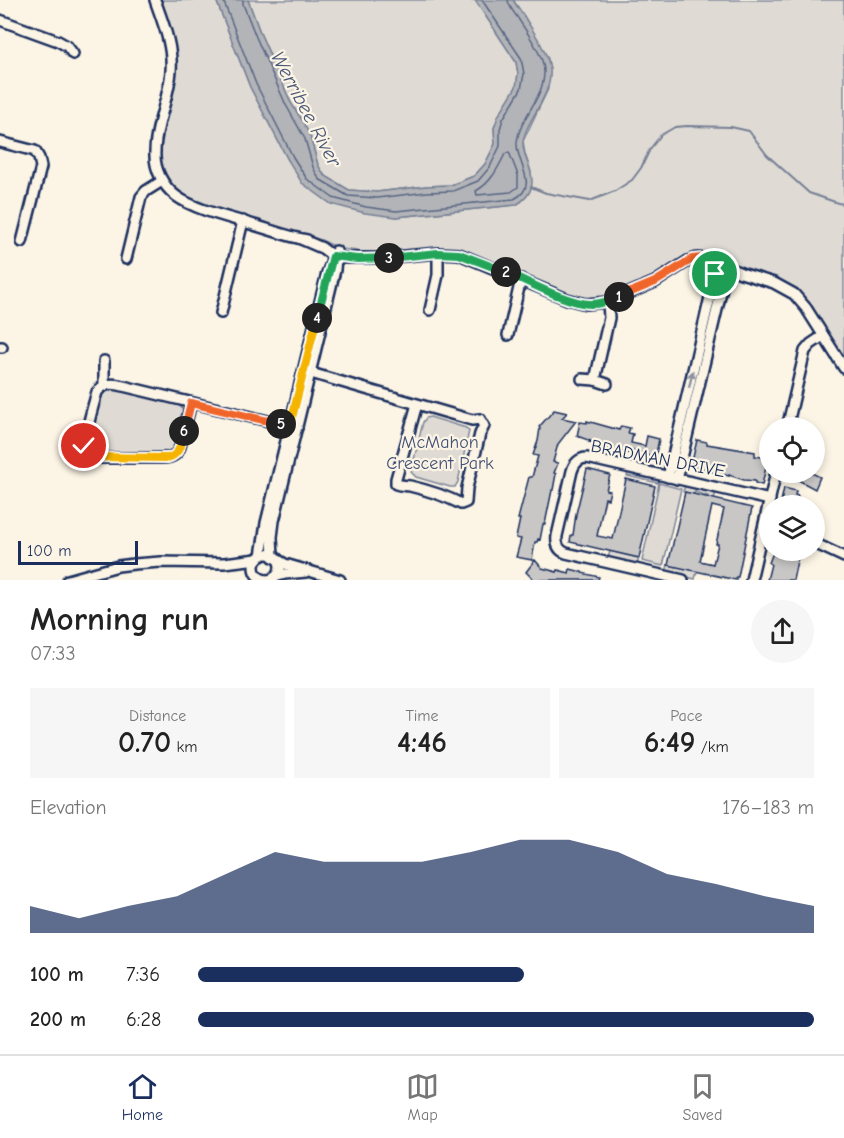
<!DOCTYPE html>
<meta charset="utf-8">
<style>
:root{--surface:#fff;--page:#f6f6f6;--text:#222;--muted:#767676;--line:#e0e0e0;--accent:#1b2f5e}
body{margin:0;font-family:"Comic Neue",sans-serif;background:var(--page);color:var(--text);height:100vh;display:flex;flex-direction:column;font-size:22px;white-space:nowrap}
*{box-sizing:border-box;margin:0}
p{font-size:20px;color:var(--muted)}
.icon{flex:none;width:33px;height:33px;fill:none;stroke:currentColor;stroke-width:2;stroke-linecap:round;stroke-linejoin:round}
.map{position:relative;height:580px;overflow:hidden}
.panel{display:flex;flex-direction:column;background:var(--surface);flex:1}
.panel>*{flex:none}
.buttons{position:absolute;left:759px;top:417px;display:grid;gap:12px}
.buttons a{display:grid;place-items:center;width:66px;height:66px;border-radius:50%;background:var(--surface);box-shadow:0 3px 9px #0003;font-size:30px}
.scale{position:absolute;left:18px;bottom:15px;width:120px;box-sizing:border-box;padding-left:6px;border:3px solid #1b2f5e;border-top:0;font-size:16px;line-height:21px;white-space:nowrap;color:#1b2f5e;-webkit-text-stroke:4px #fcf5e5;paint-order:stroke}
.pin{position:absolute;display:grid;place-items:center;width:51px;height:51px;color:#fff;margin:-26px;border:3px solid #fff;border-radius:50%;box-shadow:0 2px 6px #0007}
.km{position:absolute;width:30px;height:30px;margin:-15px;border-radius:50%;background:#222;color:#fff;font-size:16px;line-height:30px;text-align:center}
.round{display:grid;place-items:center;flex:none;width:63px;height:63px;border-radius:32px;background:var(--page)}
.head{display:flex;align-items:center;justify-content:space-between;height:102px;padding:0 30px}
h1{font-size:33px;font-weight:600;line-height:45px}
.figures{display:grid;grid-template-columns:repeat(3,1fr);gap:9px;height:102px;padding:6px 30px}
.figures div{display:grid;align-content:center;border-radius:0px;background:var(--page);text-align:center}
.figures b{font-size:30px;font-weight:600}
.figures small{font-size:16px;font-weight:400}
.figures p{font-size:16px}
.chart{height:168px;padding:12px 30px}
.chart p{display:flex;justify-content:space-between}
.chart svg{width:100%;height:108px;margin-top:6px;fill:var(--accent);opacity:.7}
ul{padding:0 30px;list-style:none;font-size:20px}
li{display:grid;grid-template-columns:96px 72px 1fr;align-items:center;height:45px}
li i{height:15px;border-radius:8px;background:var(--accent)}
.tab-bar{display:flex;justify-content:space-around;align-items:center;height:84px;border-top:2px solid var(--line);background:var(--surface);font-size:16px;color:var(--muted)}
.tab-bar a{display:grid;justify-items:center;gap:3px}
.tab-bar .current{color:var(--accent)}
.map>svg:first-child{display:block}
</style>
<div class="map">
<svg width="844" height="580" viewBox="0 0 844 580">
<rect width="100%" height="100%" fill="#fcf5e5"/>
<filter id="ink" filterUnits="userSpaceOnUse"><feTurbulence type="fractalNoise" baseFrequency=".0167" numOctaves="2"/><feDisplacementMap in="SourceGraphic" scale="12" xChannelSelector="R" yChannelSelector="G"/><feConvolveMatrix kernelMatrix="1 2 1 2 8 2 1 2 1" color-interpolation-filters="sRGB"/></filter>
<g filter="url(#ink)">
<g fill="#dfdbd4" stroke="#7d8599" stroke-width="1.5">
<polygon points="160,0 216,0 250,87 288,160 396,217 516,205 531,172 525,154 523,141 548,89 548,59 524,16 513,0 844,0 844,359 809,303 796,290 778,279 740,267 709,254 689,255 642,283 602,298 583,299 567,294 472,253 458,249 438,248 379,254 370,254 352,250 340,249 321,240 195,202 181,194 175,189 164,175 160,158 160,145 174,86 176,62 173,39"/>
<polygon points="248,0 475,0 516,62 518,74 516,87 494,128 495,144 485,164 474,176 451,185 426,186 377,192 349,190 324,175 318,165 310,136 302,120 291,103 261,35"/>
<path d="M112 388 176 403C179 406 181 406 183 410 185 418 177 442 174 450L166 454C154 454 99 456 92 449 89 446 90 444 90 440L100 396 103 391Z"/>
<polygon points="430,417 466,428 469,431 458,482 455,487 450,487 416,477 411,472 423,422 426,418"/>
<polygon points="628,472 659,479 658,483 627,476"/>
<polygon points="659,483 681,489 663,566 642,561"/>
<polygon points="685,485 716,492 714,499 708,498 708,496 695,492 694,494 683,492"/>
<polygon points="610,551 639,558 637,565 608,559"/>
<polygon points="668,565 697,571 695,579 666,572"/>
</g>
<path fill="#b2b4b8" stroke="#767f94" stroke-width="1.5" d="M216 0H248L261 35 291 103 302 120 310 136 318 165 324 175 349 190 377 192 426 186 451 185 474 176 485 164 495 144 494 128 498 116 516 87 518 74 516 62 475 0H513C524 17 548 50 550 69 553 96 525 120 523 143 523 150 525 155 527 161 535 180 535 194 516 205L396 217 365 213 331 204 302 183 288 160 250 87Z"/>
<g fill="none" stroke-linecap="round" stroke-linejoin="round">
<g stroke="#576482" stroke-width="1.5">
<path d="M223 0 256 84 293 157 307 179 333 198 366 207 396 211 514 199C541 186 515 162 517 142 520 115 550 93 543 64 540 51 527 32 519 20 515 13 509 8 508 0"/>
<polyline points="243,0 243,4 256,37 286,105 305,139 313,167 319,179 348,196 377,198 427,192 453,191 478,181 490,167 500,146 500,129 503,119 521,89 524,74 521,58 482,0"/>
<path d="M509 152 518 175V187L511 192 477 195 476 191C491 183 498 168 505 154Z"/>
</g>
<polyline stroke="#767f94" stroke-width="2" points="531,187 546,193 590,201 615,191 632,180 641,168 650,149 661,135 675,127 687,126 731,127 749,131 767,155 809,193 838,203 844,204"/>
</g>
<g fill="#c8c7c6" stroke="#1b2f5e" stroke-width="1.5" fill-rule="evenodd">
<polygon points="554,410 567,413 562,418 576,421 558,444 553,462 558,463 554,473 556,474 553,490 552,490 545,524 543,524 540,540 538,539 537,542 535,542 532,560 516,557 521,539 516,538 520,519 518,519 529,477 532,477 538,456 533,455 538,441 540,428 539,427"/>
<polygon points="587,421 619,430 621,426 630,428 628,433 633,434 631,443 645,446 647,436 659,439 655,459 649,458 649,455 629,450 628,453 605,448 606,446 589,442 591,441 577,436 580,422 587,423"/>
<polygon points="697,440 707,442 707,444 755,452 755,456 768,458 762,485 755,483 755,481 744,480 729,475 729,476 691,466"/>
<polygon points="587,469 610,475 606,490 610,491 608,499 605,498 597,536 613,539 626,479 655,486 639,558 570,542 571,535 573,535 576,514"/>
<polygon points="783,472 810,472 820,477 815,489"/>
<polygon points="784,488 796,491 795,495 798,496 795,506 780,506"/>
<path d="M685 492 752 508 738 577H736V580L668 565ZM712 506 724 509 716 544H718L713 564 700 561Z"/>
<polygon points="774,550 803,550 797,561 793,580 767,580 771,564 769,563"/>
<polygon points="535,560 542,568 557,572 558,570 569,573 570,569 582,572 582,573 599,577 598,580 534,580 526,572"/>
</g>
<g fill="none" stroke-linecap="round" stroke-linejoin="round">
<defs>
<g id="minor">
<path d="M155 0C163 23 173 46 171 71 169 99 155 125 155 152 154 169 163 186 176 196 195 210 231 218 254 225 271 230 289 237 307 240"/>
<polyline points="0,20 58,41 67,46 73,54"/>
<polyline points="0,142 35,151 39,158 41,167 22,242"/>
<polyline points="301,239 322,248 334,257 343,258 382,258 438,253 459,254 567,299 586,304 608,302 655,282 688,261 697,258 707,259 741,273 774,283 794,294 806,308 844,368"/>
<polyline points="126,259 141,197 146,191 162,181"/>
<polyline points="430,310 438,275 438,253"/>
<polyline points="221,313 243,221"/>
<polyline points="508,335 521,279"/>
<polyline points="0,347 2,347"/>
<path d="M304 371 472 420 480 419 484 426 480 434 467 488 466 502 461 504C446 496 427 490 410 486 405 485 401 486 396 484V479L417 404"/>
<polyline points="582,379 595,380 607,384"/>
<polyline points="595,380 609,318 608,302"/>
<polyline points="104,386 104,361"/>
<path d="M191 403 180 447C177 455 172 458 163 458H97L87 456C81 443 93 407 97 392 103 384 110 383 119 385L297 428"/>
<polyline points="787,428 805,351 811,344 823,336"/>
<polyline points="668,477 718,263"/>
<polyline points="677,479 727,267"/>
<polyline points="814,543 844,557"/>
<circle cx="267" cy="567" r="13"/>
<polyline points="261,556 266,523 327,273 336,251"/>
<polyline points="273,557 272,537 274,521 335,270 336,257"/>
<polyline points="275,558 285,564 340,580"/>
<polyline points="275,577 285,574 306,572"/>
<polyline points="68,580 118,566 134,564 161,562 224,563 257,559"/>
<path d="M683 580 566 553C558 550 556 544 557 536L572 471C574 464 579 458 587 458L770 500"/>
<polyline points="751,580 776,472"/>
</g>
</defs>
<use href="#minor" stroke="#1b2f5e" stroke-width="14"/>
<use href="#minor" stroke="#fcf5e5" stroke-width="9"/>
</g>
<defs><path id="oneway-solid" d="M-6-.8H1V-3.2L6.5 0L1 3.2V.8H-6Z" transform="scale(1.5)"/></defs>
<use fill="#8c92a2" href="#oneway-solid" transform="translate(691 379) rotate(-77)"/>
</g>
<g fill="none" stroke-linecap="round" stroke-linejoin="round" filter="url(#ink)">
<defs>
<polyline id="split-1" points="619,297 655,282 692,259 702,258 718,263 715,274"/>
<path id="split-2" d="M506 272C528 282 569 304 591 304 601 304 610 301 619 297"/>
<polyline id="split-3" points="389,258 438,253 459,254 506,272"/>
<polyline id="split-4" points="317,318 333,256 357,259 389,258"/>
<polyline id="split-5" points="281,424 290,426 317,318"/>
<polyline id="split-6" points="184,431 191,403 281,424"/>
<path id="split-7" d="M84 446C85 452 85 455 92 457L168 458C181 454 181 442 184 431"/>
</defs>
<use href="#split-1" stroke="#fff" stroke-width="12"/>
<use href="#split-2" stroke="#fff" stroke-width="12"/>
<use href="#split-3" stroke="#fff" stroke-width="12"/>
<use href="#split-4" stroke="#fff" stroke-width="12"/>
<use href="#split-5" stroke="#fff" stroke-width="12"/>
<use href="#split-6" stroke="#fff" stroke-width="12"/>
<use href="#split-7" stroke="#fff" stroke-width="12"/>
<use href="#split-1" stroke="#f0652b" stroke-width="8"/>
<use href="#split-2" stroke="#22a559" stroke-width="8"/>
<use href="#split-3" stroke="#22a559" stroke-width="8"/>
<use href="#split-4" stroke="#22a559" stroke-width="8"/>
<use href="#split-5" stroke="#f5b400" stroke-width="8"/>
<use href="#split-6" stroke="#f0652b" stroke-width="8"/>
<use href="#split-7" stroke="#f5b400" stroke-width="8"/>
</g>
<g text-anchor="middle" dominant-baseline="central" stroke-width="4.5" stroke-linejoin="round" paint-order="stroke">
<g font-size="18" fill="#425176" stroke="#fcf5e5">
<text x="440" y="442">McMahon<tspan x="440" dy="21">Crescent Park</tspan></text>
</g>
<g font-size="18" fill="#1b2f5e" stroke="#fcf5e5">
<text transform="translate(658 459) rotate(11)">BRADMAN DRIVE</text>
</g>
<g font-size="20" font-style="italic" fill="#485779" stroke="#fcf5e5">
<text transform="translate(306 109) rotate(62)">Werribee River</text>
</g>
</g>
</svg>
<div class="buttons">
<a><svg class="icon" aria-label="locate" viewBox="0 0 24 24"><circle cx="12" cy="12" r="6"/><path d="M12 2v4M12 18v4M2 12h4M18 12h4"/></svg></a>
<a><svg class="icon" aria-label="layers" viewBox="0 0 24 24"><path d="M12 4l9 5-9 5-9-5zM3 14l9 5 9-5"/></svg></a>
</div>
<div class="scale">100 m</div>
<div class="pin" style="left:715px;top:274px;background:#1e9e55"><svg class="icon" aria-label="arrive" viewBox="0 0 24 24"><path d="M6 21V4h12l-3 4 3 4H6"/></svg></div>
<div class="pin" style="left:84px;top:446px;background:#d93025"><svg class="icon" aria-label="check" viewBox="0 0 24 24"><path d="M5 12l5 5 9-10"/></svg></div>
<b class="km" style="left:619px;top:297px">1</b>
<b class="km" style="left:506px;top:272px">2</b>
<b class="km" style="left:389px;top:258px">3</b>
<b class="km" style="left:317px;top:318px">4</b>
<b class="km" style="left:281px;top:424px">5</b>
<b class="km" style="left:184px;top:431px">6</b>
</div>
<section class="panel">
<div class="head"><div><h1>Morning run</h1><p>07:33</p></div><a class="round"><svg class="icon" aria-label="share" viewBox="0 0 24 24"><path d="M12 15V3M7 8l5-5 5 5M5 13v7h14v-7"/></svg></a></div>
<div class="figures">
<div><p>Distance</p><b>0.70<small> km</small></b></div>
<div><p>Time</p><b>4:46</b></div>
<div><p>Pace</p><b>6:49<small> /km</small></b></div>
</div>
<div class="chart"><p><span>Elevation</span>176–183 m</p>
<svg viewBox="0 0 160 44" preserveAspectRatio="none"><path d="M0 44V33L10 38L20 33L30 29L40 20L50 11L60 15L70 15L80 15L90 11L100 6L110 6L120 11L130 20L140 24L150 29L160 33V44z"/></svg>
</div>
<ul>
<li><b>100 m</b>7:36<i style="width:53%"></i></li>
<li><b>200 m</b>6:28<i style="width:100%"></i></li>
</ul>
</section>
<nav class="tab-bar">
<a class="current"><svg class="icon" aria-label="home" viewBox="0 0 24 24"><path d="M3 11l9-7 9 7M6 9v11h12V9"/></svg>Home</a>
<a><svg class="icon" aria-label="map" viewBox="0 0 24 24"><path d="M3 6l6-2 6 2 6-2v14l-6 2-6-2-6 2zM9 4v14M15 6v14"/></svg>Map</a>
<a><svg class="icon" aria-label="saved" viewBox="0 0 24 24"><path d="M7 4h10v16l-5-4-5 4z"/></svg>Saved</a>
</nav>
